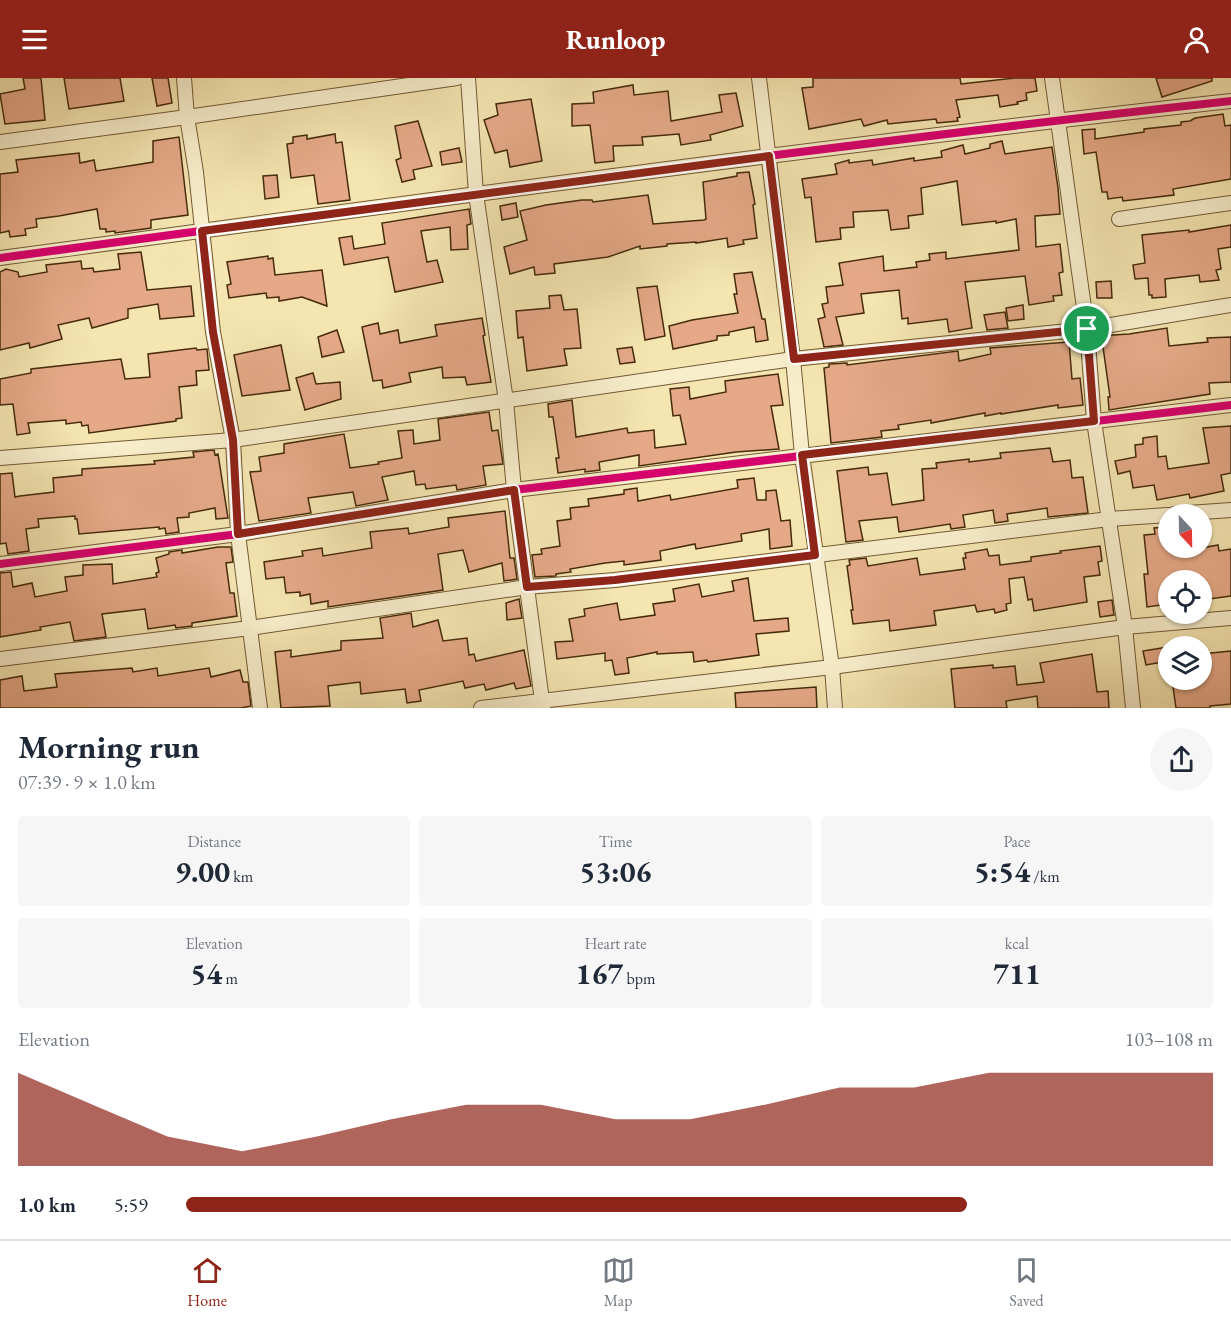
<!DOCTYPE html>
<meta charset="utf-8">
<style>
:root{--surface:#fff;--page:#f6f6f7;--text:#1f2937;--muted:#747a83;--line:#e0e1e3;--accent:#8f2418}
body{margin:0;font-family:"EB Garamond",serif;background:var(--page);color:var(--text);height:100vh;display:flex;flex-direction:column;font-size:22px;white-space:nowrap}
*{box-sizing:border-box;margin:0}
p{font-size:20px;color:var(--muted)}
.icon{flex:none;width:33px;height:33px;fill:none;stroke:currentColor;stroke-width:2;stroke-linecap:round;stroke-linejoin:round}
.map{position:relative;height:630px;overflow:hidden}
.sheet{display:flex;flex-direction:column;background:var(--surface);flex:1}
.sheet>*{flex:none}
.needle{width:39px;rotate:158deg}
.controls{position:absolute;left:1158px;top:426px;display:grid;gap:12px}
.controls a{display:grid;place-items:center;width:54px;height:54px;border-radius:50%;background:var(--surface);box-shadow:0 2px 4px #0004;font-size:30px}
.pin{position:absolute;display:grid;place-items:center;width:51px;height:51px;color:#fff;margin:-26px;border:3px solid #fff;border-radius:50%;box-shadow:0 2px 6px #0007}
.round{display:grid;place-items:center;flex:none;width:63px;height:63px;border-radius:32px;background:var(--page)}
.headline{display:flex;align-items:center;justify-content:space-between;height:102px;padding:0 18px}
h1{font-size:33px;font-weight:700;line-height:45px}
.figures{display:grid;grid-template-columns:repeat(3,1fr);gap:9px;height:102px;padding:6px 18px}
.figures div{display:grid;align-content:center;border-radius:6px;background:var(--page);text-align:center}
.figures b{font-size:30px;font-weight:700}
.figures small{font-size:16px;font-weight:400}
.figures p{font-size:16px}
.chart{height:168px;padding:12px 18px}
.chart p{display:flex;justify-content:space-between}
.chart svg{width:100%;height:108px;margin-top:6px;fill:var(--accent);opacity:.7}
ul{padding:0 18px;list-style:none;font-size:20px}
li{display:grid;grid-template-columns:96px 72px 1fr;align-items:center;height:45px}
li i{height:15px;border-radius:8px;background:var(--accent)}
header{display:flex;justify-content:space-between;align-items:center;height:78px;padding:0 18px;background:var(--accent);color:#fff;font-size:27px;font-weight:700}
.tab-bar{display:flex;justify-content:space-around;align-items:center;height:84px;border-top:2px solid var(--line);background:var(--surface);font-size:16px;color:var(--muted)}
.tab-bar a{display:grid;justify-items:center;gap:3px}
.tab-bar .selected{color:var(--accent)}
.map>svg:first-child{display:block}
</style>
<header><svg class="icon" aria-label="menu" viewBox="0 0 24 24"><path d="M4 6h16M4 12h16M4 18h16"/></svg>Runloop<svg class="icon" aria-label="person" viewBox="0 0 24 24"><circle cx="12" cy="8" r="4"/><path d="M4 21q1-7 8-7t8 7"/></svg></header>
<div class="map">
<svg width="1231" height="630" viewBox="0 0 1231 630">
<rect width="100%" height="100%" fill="#f4e5b1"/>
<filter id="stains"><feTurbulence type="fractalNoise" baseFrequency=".00333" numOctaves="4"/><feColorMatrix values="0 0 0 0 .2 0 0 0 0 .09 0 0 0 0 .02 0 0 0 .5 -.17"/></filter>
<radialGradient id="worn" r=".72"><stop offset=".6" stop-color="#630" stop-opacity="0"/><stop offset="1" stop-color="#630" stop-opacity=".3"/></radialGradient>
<g fill="#e5a987" stroke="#462b0b" stroke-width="1.5">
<polygon points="23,0 41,0 45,42 5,46 0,16 25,11"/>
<polygon points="64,0 120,0 124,23 69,31"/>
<polygon points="152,0 168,0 172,25 157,28"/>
<polygon points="813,0 960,0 961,6 1015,0 1035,0 1037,13 1026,15 1027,22 1017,24 1018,26 1000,29 998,17 956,22 960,39 957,40 958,43 937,45 936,41 888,46 887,42 864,48 861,41 809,51 802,10 813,9"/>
<polygon points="1156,0 1212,0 1212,3 1162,19"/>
<polygon points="633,7 634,17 668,13 671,43 722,34 719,17 736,15 743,48 710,57 711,62 681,67 679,56 642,59 643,67 613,68 614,83 595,85 590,47 572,48 572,26 594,25 593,14"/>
<polygon points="531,21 542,83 510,89 507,72 495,75 484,42 498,37 496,26"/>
<polygon points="1223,36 1225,48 1231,47 1231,101 1173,111 1174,117 1123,123 1122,119 1108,121 1107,114 1102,114 1096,74 1084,76 1082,52 1095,51 1095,61 1144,54 1144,51 1181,47 1181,44 1190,43 1195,40"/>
<polygon points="418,43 432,88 413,92 415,101 402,104 396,82 401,80 395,48"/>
<polygon points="335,56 336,65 342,64 350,122 318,126 314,97 291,100 287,66 293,65 293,59 307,57 307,61"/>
<polygon points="179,59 188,137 151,142 151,150 115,155 115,153 106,154 106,151 100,151 97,131 59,138 36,141 37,149 25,151 26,157 10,159 9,153 0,155 0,96 18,94 16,82 79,75 80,85 94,82 96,93 135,87 153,84 153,63"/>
<polygon points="1002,63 1005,76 1052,69 1058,110 1060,136 1035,138 1036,169 1060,166 1063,194 1059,195 1062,217 1053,218 1054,223 1029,227 1025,198 965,204 972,250 949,254 947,241 908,246 908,240 902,241 899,212 861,216 864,235 836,239 843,267 824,269 818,241 825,239 822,226 828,225 826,209 843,207 839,185 883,178 884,193 917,189 916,184 930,182 929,176 946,174 946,181 1019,172 1016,141 996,145 996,143 962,147 957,103 921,110 923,136 908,138 909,150 891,152 888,132 853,134 854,149 840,150 841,161 816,164 811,119 805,120 802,101 837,96 835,86 849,82 849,85 872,82 873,87 914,80 914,83 942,79 941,73 963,67 965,76 990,70 990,66"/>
<polygon points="459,70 462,84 442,87 440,74"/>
<polygon points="749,94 755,126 753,127 757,160 743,162 744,166 728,169 727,160 696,165 696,164 667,166 667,168 640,171 640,168 608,179 554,186 555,195 535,197 534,189 510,196 504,169 527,162 520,133 546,127 582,122 592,122 593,124 648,117 653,146 704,142 706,141 703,104 737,98 737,95"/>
<polygon points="277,97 279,119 265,121 263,98"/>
<polygon points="516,125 518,139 502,142 500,128"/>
<polygon points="469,131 471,146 467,147 468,171 451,172 450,149 421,153 427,184 437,182 443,204 395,214 388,179 344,187 339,160 352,158 354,171 385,166 382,145"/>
<polygon points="1231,147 1231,169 1218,171 1221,191 1216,192 1219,202 1200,204 1199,197 1165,201 1166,219 1152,220 1152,217 1149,217 1148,200 1135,201 1133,187 1145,185 1142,157 1189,152 1189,154"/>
<polygon points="141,174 147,212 191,208 194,238 160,241 158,226 128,231 128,240 92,250 89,240 58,247 62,261 30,270 29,265 0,272 0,194 6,191 18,194 19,199 47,194 46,187 81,183 82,191 93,190 94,194 120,191 118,176"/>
<polygon points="268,178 268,181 273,180 275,197 322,192 327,228 302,219 279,223 279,219 267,220 266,215 229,220 227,207 231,206 227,184"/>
<polygon points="752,194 762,241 765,241 768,262 756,264 754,249 729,254 729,257 717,258 717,262 673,271 669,248 692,242 738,235 734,216 737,216 734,196"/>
<polygon points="1111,203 1112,220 1097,220 1096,204"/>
<polygon points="657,208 665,258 645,262 637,210"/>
<polygon points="561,217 564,232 577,231 581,270 564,271 567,287 527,293 523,259 518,260 516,233 550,230 549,218"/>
<polygon points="1023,227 1024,241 1008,243 1006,230"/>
<polygon points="1005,234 1008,250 987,252 984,237"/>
<polygon points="482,240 485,257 483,258 491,304 467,307 465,299 443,300 442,289 409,295 411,304 383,310 382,302 373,303 362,249 378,245 380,256 398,252 400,265 437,258 435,247"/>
<polygon points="1167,250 1169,268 1208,264 1207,260 1231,259 1231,304 1209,305 1210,316 1109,332 1108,319 1110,319 1103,269 1099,270 1098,258 1129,256"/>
<polygon points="337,252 344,274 322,279 318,259"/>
<polygon points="1069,264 1072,301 1080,300 1083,327 1058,330 1058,327 1001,336 1001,335 985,338 985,335 931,345 931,342 898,347 899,351 881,353 882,359 831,365 824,290 829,289 829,286 847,285 847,287 958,273 959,283 991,276 990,270"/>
<polygon points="281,267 290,312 242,318 234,277"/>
<polygon points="632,269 635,284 620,286 617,271"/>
<polygon points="196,270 197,272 207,271 209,292 196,293 197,307 179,309 182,340 176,341 176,343 89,355 88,347 82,348 81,344 66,346 66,342 28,345 30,355 17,357 13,326 0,327 0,301 31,295 31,291 121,281 125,301 150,299 148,276"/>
<polygon points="313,295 316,306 340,304 341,321 305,332 296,300"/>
<polygon points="778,296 783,327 771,328 779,371 736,374 639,388 639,377 599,384 600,392 585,394 585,391 558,395 556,380 559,380 553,339 549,339 548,326 572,322 576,359 627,350 628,355 654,352 655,370 686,366 680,337 673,338 670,311 689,309 690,321 726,314 725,303"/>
<polygon points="489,334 492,353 498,352 503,386 483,388 486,407 457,412 456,407 426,411 425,406 416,407 414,393 382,399 388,422 356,428 353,414 308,420 311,435 259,443 250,394 261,393 259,379 284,375 284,366 344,356 350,390 379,386 378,384 402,380 398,353 413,352 414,366 440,362 438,341"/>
<polygon points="1231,348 1231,395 1221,397 1224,413 1190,420 1189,416 1157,422 1154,407 1133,410 1130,393 1118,396 1115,383 1136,379 1135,367 1143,366 1143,360 1157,358 1158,379 1166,378 1168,391 1209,385 1203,350"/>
<polygon points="1050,370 1053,384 1070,382 1072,400 1083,399 1088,435 1048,439 1047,430 1007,436 1008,443 995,445 993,432 963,437 965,449 951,451 950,446 899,454 897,439 859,443 863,462 846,464 837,393 868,389 869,397 887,395 892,427 924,422 922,391 937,390 936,385 969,381 969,384 1001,380 1000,375"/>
<polygon points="214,372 215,377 218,376 228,440 216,441 215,430 189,435 189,439 177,440 179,454 166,456 165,450 159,451 159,449 79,456 77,441 75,441 75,438 38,441 39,449 26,451 29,473 8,476 6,465 0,466 0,396 12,395 15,419 20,418 54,414 53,400 82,397 82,391 155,386 154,383 194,379 193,374"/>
<polygon points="754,400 757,422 766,422 766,413 776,412 781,443 790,442 792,468 770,471 769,451 741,456 742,463 696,471 695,466 660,473 661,482 624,487 624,483 605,485 570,491 571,494 556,496 556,498 535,499 532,477 542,476 541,471 560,468 557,443 571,441 570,430 589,428 588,421 624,416 624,412 637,410 638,423 670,417 671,422 738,410 737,402"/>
<polygon points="505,433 510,480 514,480 517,501 504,503 502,485 469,494 463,472 438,476 443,512 328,529 328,523 311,526 310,516 300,518 300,514 286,515 284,499 266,501 264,484 303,478 302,473 322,470 323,478 372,470 370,454 408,450 409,456 449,449 448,440"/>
<polygon points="1167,449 1168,470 1202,470 1218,467 1219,473 1231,471 1231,518 1202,522 1202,502 1168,502 1168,526 1147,529 1144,496 1148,496 1144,457 1155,456 1154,450"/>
<polygon points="1100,468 1102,483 1098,484 1100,497 1084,499 1087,524 1034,533 1032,521 1028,522 1024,499 1009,501 1011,525 1006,526 1007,532 995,535 994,531 977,534 975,527 934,533 936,547 890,553 889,542 853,546 851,532 853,532 847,488 850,487 849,482 866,480 868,488 917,480 920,497 965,491 963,480 966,480 965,475 987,471 989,478 999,477 1000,487 1031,483 1031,479 1061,475 1060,473"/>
<polygon points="218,469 231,469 233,484 226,485 230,515 234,515 237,538 192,545 192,548 176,550 175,547 148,551 145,531 102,536 106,559 74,563 70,544 40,549 41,552 0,559 0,495 11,494 13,509 32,505 35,519 67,513 65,499 83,497 83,487 112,486 113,506 157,499 156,495 159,494 156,480 169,476 169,474 182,472 182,475"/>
<polygon points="748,500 754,543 788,540 789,553 756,556 759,577 708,584 707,582 694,584 693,574 657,576 657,574 627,580 629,595 615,597 612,582 605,583 605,575 557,581 555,564 573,563 569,541 585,538 584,531 617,525 620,542 655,537 653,526 675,523 673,511 699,506 702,519 734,513 732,503"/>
<polygon points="519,521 522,540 507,542 506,525"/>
<polygon points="1112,522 1114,537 1100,539 1098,524"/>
<polygon points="411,535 413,549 438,542 443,563 467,560 469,577 474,576 476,583 524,572 531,608 516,611 514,605 486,612 484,606 465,610 463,603 419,612 421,623 407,625 405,611 361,616 360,604 328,608 330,628 281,630 275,574 291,572 291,579 341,572 341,563 383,560 380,540"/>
<polygon points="1168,569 1168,583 1146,587 1143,573"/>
<polygon points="1231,573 1231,626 1210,628 1210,630 1176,630 1172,602 1202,602 1202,576"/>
<polygon points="1092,576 1097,614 1108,613 1109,630 1038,630 1037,618 1006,623 1007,630 955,630 951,591 993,587 993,590 1015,588 1017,607 1044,604 1040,585"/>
<polygon points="132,590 133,594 157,590 158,598 209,590 211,599 240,592 243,604 248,604 251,628 241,630 0,630 0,602 22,598 24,613 57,609 55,596"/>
<polygon points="816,609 817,630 736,630 735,615"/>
</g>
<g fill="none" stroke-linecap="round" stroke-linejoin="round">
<defs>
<g id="minor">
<polyline points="184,0 187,39 196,94 213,254 233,362 238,456 260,630"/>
<polyline points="468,0 476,116 506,323 514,412 543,630"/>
<polyline points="759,0 793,281 802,377 832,589 835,630"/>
<polyline points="1052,0 1087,251 1094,343 1125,549 1133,630"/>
<polyline points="0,64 187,39 457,0"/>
<polyline points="1119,141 1231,125"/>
<path d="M0 180C410 125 820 68 1231 23"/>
<polyline points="0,380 233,362 793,281 1087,251 1231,227"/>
<polyline points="1174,436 1231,432"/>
<polyline points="0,486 238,456 514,412 1231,327"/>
<polyline points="0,581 250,550 527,509 615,502 1109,441 1168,437"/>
<polyline points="481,630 832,589 1125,549 1231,540"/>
</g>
</defs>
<use href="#minor" stroke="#725a34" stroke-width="16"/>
<use href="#minor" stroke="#f8eecc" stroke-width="14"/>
<defs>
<g id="cycleway">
<path d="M0 180C410 125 820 68 1231 23"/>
<polyline points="0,486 238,456 514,412 1231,327"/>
</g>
</defs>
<use href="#cycleway" stroke="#f8eecc" stroke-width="11"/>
<use href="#cycleway" stroke="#d6006c" stroke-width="8"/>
</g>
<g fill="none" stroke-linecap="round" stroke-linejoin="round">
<defs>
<polygon id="route" points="769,78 794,281 1087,251 1094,343 802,377 815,477 615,502 527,509 514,412 238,456 233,362 213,254 202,153"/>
</defs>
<use href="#route" stroke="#fff" stroke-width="12"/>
<use href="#route" stroke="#8f2418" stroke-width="8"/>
</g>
<rect width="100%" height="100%" filter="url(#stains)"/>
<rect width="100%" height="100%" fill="url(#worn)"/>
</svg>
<div class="controls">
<a><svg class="needle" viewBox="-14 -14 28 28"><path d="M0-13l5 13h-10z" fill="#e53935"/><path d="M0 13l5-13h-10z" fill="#747a83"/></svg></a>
<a><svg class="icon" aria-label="locate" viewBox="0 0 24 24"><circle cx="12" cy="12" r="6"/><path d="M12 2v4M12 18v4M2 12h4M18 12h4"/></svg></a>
<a><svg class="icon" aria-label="layers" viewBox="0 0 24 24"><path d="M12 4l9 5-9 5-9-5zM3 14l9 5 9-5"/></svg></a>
</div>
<div class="pin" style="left:1087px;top:251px;background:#1e9e55"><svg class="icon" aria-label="arrive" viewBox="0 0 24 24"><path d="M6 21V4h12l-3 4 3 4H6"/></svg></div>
</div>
<section class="sheet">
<div class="headline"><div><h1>Morning run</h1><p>07:39 · 9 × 1.0 km</p></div><a class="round"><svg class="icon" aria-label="share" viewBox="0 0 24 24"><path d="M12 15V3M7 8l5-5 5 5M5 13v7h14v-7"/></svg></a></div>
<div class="figures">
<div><p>Distance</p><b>9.00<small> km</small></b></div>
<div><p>Time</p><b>53:06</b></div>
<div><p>Pace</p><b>5:54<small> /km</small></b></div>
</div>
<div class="figures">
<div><p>Elevation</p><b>54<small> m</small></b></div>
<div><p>Heart rate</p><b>167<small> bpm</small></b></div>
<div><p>kcal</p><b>711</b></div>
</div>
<div class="chart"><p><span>Elevation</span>103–108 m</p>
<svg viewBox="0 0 160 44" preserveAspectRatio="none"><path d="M0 44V6L10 19L20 32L30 38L40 32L50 25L60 19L70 19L80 25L90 25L100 19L110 12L120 12L130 6L140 6L150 6L160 6V44z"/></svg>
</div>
<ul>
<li><b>1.0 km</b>5:59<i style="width:76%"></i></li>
</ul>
</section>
<nav class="tab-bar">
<a class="selected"><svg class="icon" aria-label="home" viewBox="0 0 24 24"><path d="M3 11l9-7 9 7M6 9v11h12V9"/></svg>Home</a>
<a><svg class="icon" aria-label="map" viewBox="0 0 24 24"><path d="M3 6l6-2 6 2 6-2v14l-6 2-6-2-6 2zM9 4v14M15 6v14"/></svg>Map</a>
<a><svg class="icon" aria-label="saved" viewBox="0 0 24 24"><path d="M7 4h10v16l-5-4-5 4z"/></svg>Saved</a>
</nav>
